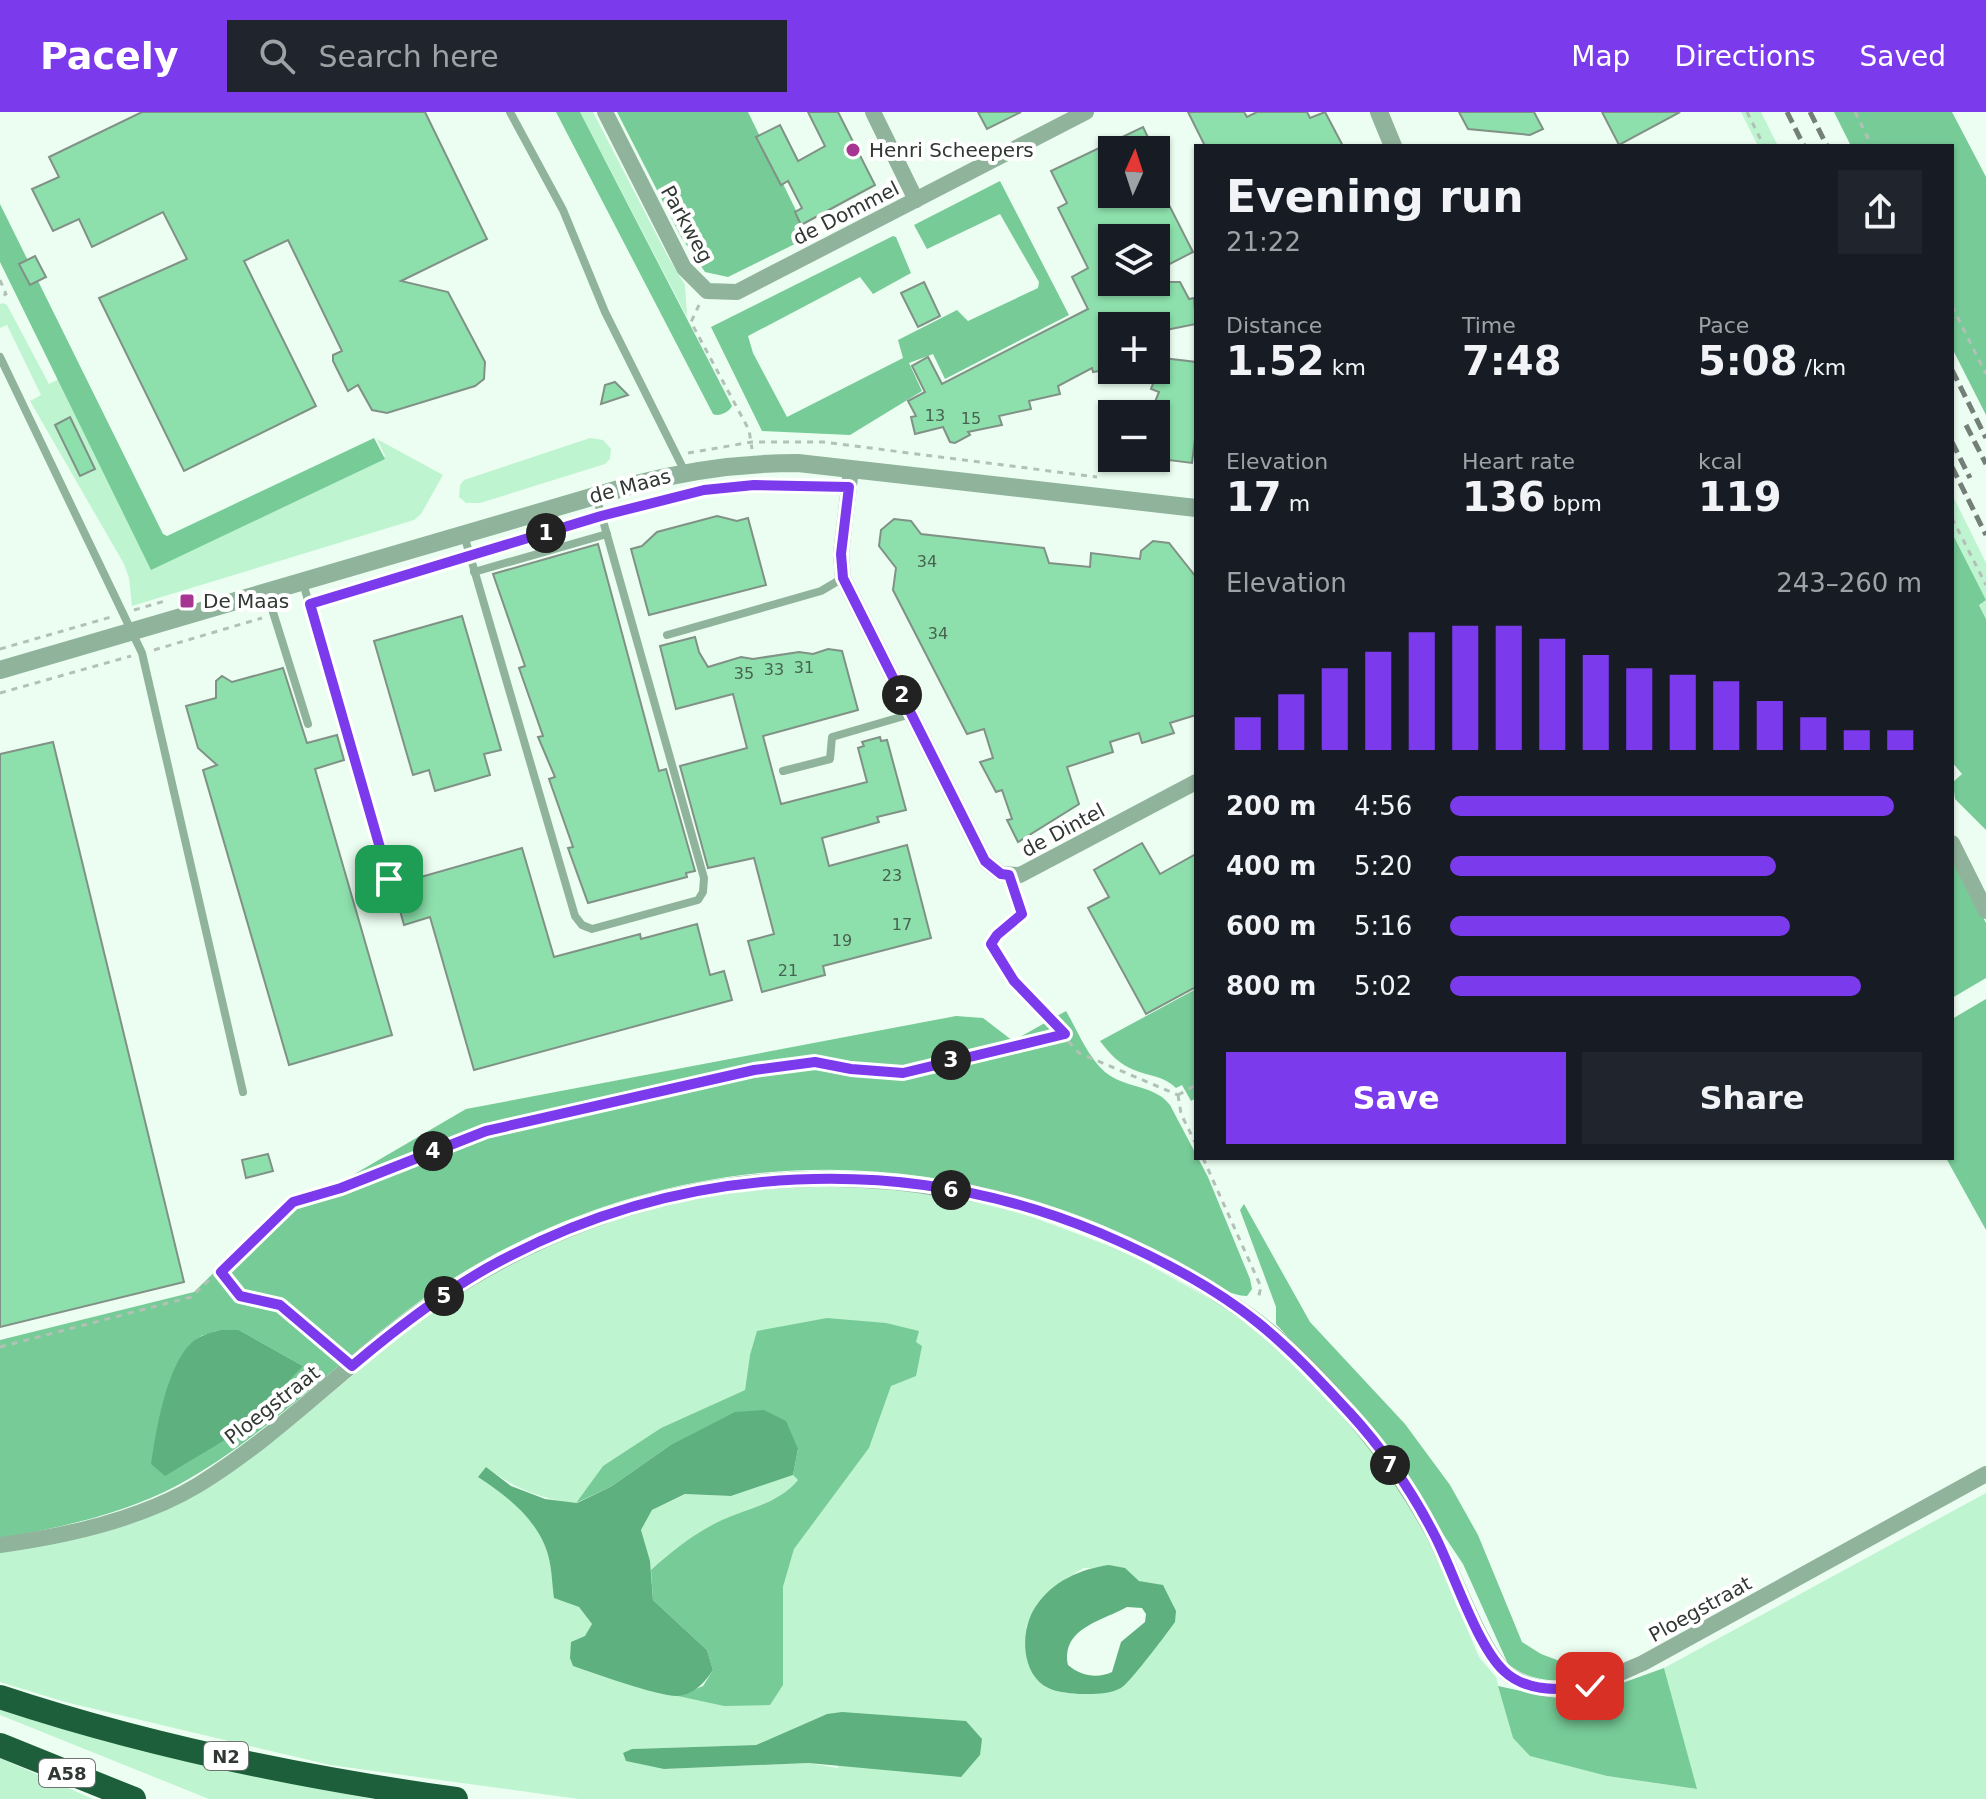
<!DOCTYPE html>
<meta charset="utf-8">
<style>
:root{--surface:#171b24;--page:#20242c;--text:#f1f3f6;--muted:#9ea1a6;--accent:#7c3aed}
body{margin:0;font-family:"DejaVu Sans",sans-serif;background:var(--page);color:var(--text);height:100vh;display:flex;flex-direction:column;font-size:30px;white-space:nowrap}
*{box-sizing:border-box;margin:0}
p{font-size:26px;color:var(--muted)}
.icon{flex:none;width:44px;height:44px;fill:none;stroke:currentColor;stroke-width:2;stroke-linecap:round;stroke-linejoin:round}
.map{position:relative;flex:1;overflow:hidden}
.panel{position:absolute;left:1194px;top:32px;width:760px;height:1016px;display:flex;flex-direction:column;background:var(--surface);border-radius:0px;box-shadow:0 2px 6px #0004}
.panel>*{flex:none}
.needle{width:52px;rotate:3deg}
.controls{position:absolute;left:1098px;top:24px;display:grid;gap:16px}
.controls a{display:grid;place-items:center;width:72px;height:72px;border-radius:0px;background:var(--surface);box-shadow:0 2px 6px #0004;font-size:40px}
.pin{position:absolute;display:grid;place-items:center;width:68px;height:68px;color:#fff;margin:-34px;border-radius:16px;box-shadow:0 4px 12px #0006}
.km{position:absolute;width:40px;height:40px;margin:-20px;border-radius:50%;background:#222;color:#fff;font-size:22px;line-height:40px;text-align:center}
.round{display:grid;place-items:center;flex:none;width:84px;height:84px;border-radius:0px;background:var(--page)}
.overview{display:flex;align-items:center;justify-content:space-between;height:136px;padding:0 32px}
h1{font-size:44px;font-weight:800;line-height:60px}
.metrics{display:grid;grid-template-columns:repeat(3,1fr);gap:12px;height:136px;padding:8px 32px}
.metrics div{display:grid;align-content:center}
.metrics b{font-size:40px;font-weight:800}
.metrics small{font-size:22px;font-weight:400}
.metrics p{font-size:22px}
.chart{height:224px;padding:16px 32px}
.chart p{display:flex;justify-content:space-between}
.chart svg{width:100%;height:144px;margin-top:8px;stroke:var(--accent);stroke-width:6}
.action{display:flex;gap:16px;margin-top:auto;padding:16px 32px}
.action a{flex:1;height:92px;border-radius:0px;background:var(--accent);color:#fff;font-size:32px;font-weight:800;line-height:92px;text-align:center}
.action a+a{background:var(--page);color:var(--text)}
ul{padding:0 32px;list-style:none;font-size:26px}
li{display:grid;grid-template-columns:128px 96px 1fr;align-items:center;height:60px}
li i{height:20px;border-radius:10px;background:var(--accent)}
header{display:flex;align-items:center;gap:48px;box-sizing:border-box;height:112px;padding:0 40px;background:var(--accent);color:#fff}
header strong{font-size:38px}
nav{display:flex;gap:44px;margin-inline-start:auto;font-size:28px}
.search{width:560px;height:72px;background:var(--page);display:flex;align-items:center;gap:20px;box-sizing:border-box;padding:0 28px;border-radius:0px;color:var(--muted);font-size:30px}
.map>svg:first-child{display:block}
</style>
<header>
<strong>Pacely</strong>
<div class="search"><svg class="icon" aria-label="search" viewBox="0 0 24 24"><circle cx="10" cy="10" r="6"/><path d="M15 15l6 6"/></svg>Search here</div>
<nav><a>Map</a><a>Directions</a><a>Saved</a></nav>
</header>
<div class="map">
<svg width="1986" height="1687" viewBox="0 0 1986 1687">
<rect width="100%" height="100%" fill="#ecfef1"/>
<g fill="#bff4d1" fill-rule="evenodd">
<polygon points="580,0 593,0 667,143 685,173 687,205"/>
<polygon points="1741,0 1761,0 1778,34 1758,34"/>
<polygon points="3,191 7,193 49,272 59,267 151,457 385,344 377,327 443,363 421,402 414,408 132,494 129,466 124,452 30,289 41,283 7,213 0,216 0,192"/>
<polygon points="590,326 603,328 611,337 610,347 605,352 480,391 466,391 459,385 460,373 464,368"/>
<polygon points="1952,382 1986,451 1986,507 1979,492 1986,488 1952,421"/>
<path d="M852 1072 1000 1093 1126 1140 1221 1193 1270 1230 1349 1308 1398 1375 1430 1427 1479 1545 1496 1565 1513 1626 1531 1644 1607 1664 1696 1677 1664 1556 1986 1381V1687H579L330 1653 65 1590 0 1570V1440L106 1418 287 1318 433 1197 548 1131 675 1089 745 1077ZM750 1243 891 1274 869 1336 794 1437 783 1475V1573L724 1594 604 1565 574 1554 592 1512 579 1495 555 1486C552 1472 552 1457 548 1443 540 1409 506 1383 479 1365L486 1355C515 1377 541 1387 576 1391L603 1354 661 1316 745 1278ZM1084 1456 1125 1457 1139 1469 1169 1519C1124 1567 1137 1584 1065 1581L1026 1515C1038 1486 1057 1471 1084 1456ZM827 1602 838 1656 808 1651 664 1657 632 1637 756 1633Z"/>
<path d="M793 1363 798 1368C778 1392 750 1394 723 1408 696 1420 673 1438 651 1458L641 1418 652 1398 686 1382 731 1384Z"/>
<polygon points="0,1594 290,1671 371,1687 209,1687 0,1603"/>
<polygon points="0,1646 93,1687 0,1687"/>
</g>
<g fill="#77cb97" fill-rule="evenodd">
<path d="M556 0H580L732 294C729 300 719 305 713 302Z"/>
<polygon points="617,0 748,0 809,125 728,165 705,160 681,125"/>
<polygon points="1834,0 1952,0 1986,65 1986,303 1952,236 1952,34 1851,34"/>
<polygon points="1000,69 1069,203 945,267 933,242 909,251 922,279 850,323 762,319 711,215 893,124 896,125 911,161 873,182 860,165 748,224 753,241 787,305 903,246 898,228 957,198 968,209 1038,176 1039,170 1000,102 927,137 914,113"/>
<polygon points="0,92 163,422 167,424 374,326 385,347 151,458 0,150"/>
<polygon points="1952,421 1986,488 1979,493 1986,507 1986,718 1955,687 1953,670 1962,662 1952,650"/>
<polygon points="1952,742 1986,811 1986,866 1952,886"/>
<path d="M1196 877V986L1191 989 1182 973 1176 976C1164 964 1149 964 1134 958 1119 952 1110 942 1100 929Z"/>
<polygon points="1986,887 1986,1118 1946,1046 1952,1046 1952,907"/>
<path d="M1066 899C1078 919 1089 949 1109 963 1128 976 1156 974 1170 993L1208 1065 1250 1167 1252 1177 1247 1184C1218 1184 1161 1140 1131 1126 1012 1070 873 1046 742 1063 630 1077 517 1120 424 1186 340 1246 269 1323 178 1373 123 1402 60 1416 0 1426V1228L194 1180 285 1091 295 1085 310 1088 466 997 956 904 983 906 1013 929ZM220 1218H239L303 1254 189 1233 201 1224Z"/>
<path d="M1244 1092 1310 1210 1405 1312 1450 1373 1478 1423 1522 1530 1541 1542 1581 1557 1606 1559C1573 1570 1537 1575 1508 1552L1463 1452 1441 1419 1357 1301 1276 1212V1195L1240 1098Z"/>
<path d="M827 1206 886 1211 919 1219 916 1230 922 1234 916 1264 891 1274 869 1336 794 1437 783 1475V1573L770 1593 724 1594 678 1584 703 1574 713 1558 707 1538 653 1488 651 1458C673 1438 696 1420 722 1408 750 1395 778 1392 798 1368L793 1363 798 1337 669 1334 612 1374 576 1391 603 1354 661 1316 745 1278 750 1243 757 1219Z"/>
<polygon points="1664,1556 1697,1677 1607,1664 1530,1644 1513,1626 1498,1574 1555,1586 1589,1583"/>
</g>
<g fill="#5eb17f" fill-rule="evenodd">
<path d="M220 1218H239L303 1254 243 1317 165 1364 151 1352C156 1318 166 1256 191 1231 199 1224 209 1221 220 1218Z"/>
<path d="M764 1298 786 1309 798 1337 793 1363 731 1384 685 1382 652 1398 641 1418 650 1449 653 1488 707 1538 713 1558C705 1570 695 1582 678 1584 660 1585 593 1561 573 1554L570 1546 571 1530 585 1524 592 1512 579 1495 554 1486C552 1472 552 1457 548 1443 539 1409 506 1383 478 1365L486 1355 511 1374 545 1387 577 1391 612 1374 669 1334 735 1300Z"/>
<path d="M1109 1453 1125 1456 1139 1469 1163 1473 1176 1499 1175 1510C1168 1520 1129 1572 1121 1576 1108 1583 1093 1582 1079 1582 1067 1581 1053 1580 1043 1573 1020 1556 1021 1515 1036 1494 1053 1469 1080 1457 1109 1453ZM1127 1495 1142 1496 1146 1502 1145 1510 1121 1530 1112 1560C1097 1567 1081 1564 1068 1553 1061 1516 1102 1509 1127 1495Z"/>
<polygon points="842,1600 966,1609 982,1627 980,1643 961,1665 808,1651 664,1657 626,1649 623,1641 632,1637 756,1633 827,1602"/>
</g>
<g fill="#8de0ac" stroke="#809186" stroke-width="2">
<polygon points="142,0 425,0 487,127 401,169 448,180 485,250 484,267 475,274 387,301 372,298 358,273 348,279 333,249 333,243 342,239 288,128 244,149 316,294 184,359 99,186 187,147 163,100 92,135 79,107 53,119 32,77 59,65 49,45"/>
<polygon points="808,0 838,0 875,73 801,113 795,100 802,96 788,69 781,73 756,25 780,13 798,49 825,34"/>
<polygon points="978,0 1021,0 987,17"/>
<polygon points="1188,0 1244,0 1247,5 1257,0 1307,0 1310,6 1325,0 1343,34 1205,34"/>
<polygon points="1459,0 1534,0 1543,17 1530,23 1468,17"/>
<polygon points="1602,0 1680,0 1619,33"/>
<polygon points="1143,15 1154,38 1112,38 1112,82 1134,82 1141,95 1164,83 1193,140 1156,159 1156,126 1112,126 1112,170 1180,170 1189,187 1194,186 1196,212 1156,220 1156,214 1112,214 1112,239 1101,241 1112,245 1108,248 1110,257 1093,260 1092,256 1058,274 1060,282 1029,289 1031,297 999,304 1002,313 968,320 970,323 955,331 950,330 943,315 915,322 911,305 916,304 908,289 925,280 912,254 928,245 942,272 1088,197 1072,165 1088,156 1058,96 1067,91 1051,59"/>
<polygon points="35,144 46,165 30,173 19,152"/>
<polygon points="924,170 940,204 918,215 901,181"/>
<polygon points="1163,246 1196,250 1196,318 1192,351 1169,348 1168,353 1156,348 1156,302 1150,302 1159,280 1151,277 1157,261 1161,263"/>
<polygon points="615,270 628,283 601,292 605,273"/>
<polygon points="70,305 95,357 80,364 55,313"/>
<polygon points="717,404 737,409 748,406 766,473 649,503 631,437 642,434 657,420"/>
<polygon points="894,407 911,409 921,422 1044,436 1049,451 1090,455 1091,441 1140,447 1141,439 1153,429 1169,431 1196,465 1196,603 1170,611 1174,621 1142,631 1139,621 1110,630 1113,640 1067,655 1079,692 1018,730 1007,708 1012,707 1002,678 996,680 980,650 993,646 984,617 967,622 893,478 896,456 879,434 881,418"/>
<polygon points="598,432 659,659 666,657 695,759 686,761 687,765 588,791 568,736 573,735 549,667 555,665 538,625 543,624 519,556 525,554 493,462"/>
<polygon points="462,504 501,638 484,642 490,663 435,679 429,658 413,663 374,529"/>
<polygon points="695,525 699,540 708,555 741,545 753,547 799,540 813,542 828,537 842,539 858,598 763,624 781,692 867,670 858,636 864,634 862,630 880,625 881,629 887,628 906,698 877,705 879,710 822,726 829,754 907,733 931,826 823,854 825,863 762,880 748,829 774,822 754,746 708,756 680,654 747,636 733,582 676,597 660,534"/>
<polygon points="283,556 307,631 337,623 344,648 315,657 392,923 289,953 203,658 217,653 198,636 186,594 216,586 216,569 222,564 232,570"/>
<polygon points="53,630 184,1170 0,1215 0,642"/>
<polygon points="1142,731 1160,762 1196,742 1196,875 1146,902 1088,796 1109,785 1094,758"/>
<polygon points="522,736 554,845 640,822 641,827 697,812 710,863 724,859 732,888 474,958 430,805 404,813 393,773"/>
<polygon points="268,1042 273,1059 246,1066 242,1048"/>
</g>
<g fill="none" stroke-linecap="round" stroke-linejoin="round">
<g stroke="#b2c1b6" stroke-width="3" stroke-dasharray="6 6" stroke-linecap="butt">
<polyline points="1747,0 1764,34"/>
<polyline points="1855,0 1872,34"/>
<polyline points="0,168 6,182 0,185"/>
<polyline points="699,193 691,210 749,318 752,337"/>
<polyline points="1952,194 1986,262"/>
<polyline points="688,341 752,330 823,330 1097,365"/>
<path d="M614 400C684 381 750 371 823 373"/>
<polyline points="1952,406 1986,473"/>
<polyline points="484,441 591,407"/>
<polyline points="323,488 458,449"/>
<polyline points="134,498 165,489"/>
<polyline points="0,537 111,505"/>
<polyline points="154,538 262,506"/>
<polyline points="0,581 131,544"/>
<polyline points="994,836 1014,869 1079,941 1178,983"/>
<polyline points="1178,983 1181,1002 1196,1032"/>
<polyline points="1178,983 1196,973"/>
<polyline points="1203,1046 1261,1175 1258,1187"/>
<polyline points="221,1160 240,1184 280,1193 338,1242"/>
<polyline points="0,1235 191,1185 293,1090 341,1076 486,1019 754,958 815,950 851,957 903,961 1065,922"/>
</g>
<g stroke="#90b39c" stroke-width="8">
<polyline points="510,0 563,98 605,200 685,360"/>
<polyline points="0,245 142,541 243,980"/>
<polyline points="464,423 575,804 582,813 592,817 698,788 703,780 704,766 596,384"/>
<polyline points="474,460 607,422"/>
<polyline points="303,471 389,767"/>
<polyline points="267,481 308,612"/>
<polyline points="667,523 821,479 843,466"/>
<polyline points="783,659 830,647 832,625 911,602"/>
<polyline points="997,823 1022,802 1009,763"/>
</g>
<g stroke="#90b39c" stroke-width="16">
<polyline points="605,0 684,156 707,179 737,180 1086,0"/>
<polyline points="873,0 916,88"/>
<polyline points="851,357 841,442 843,466 985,749 1001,762 1020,763 1196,670"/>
<polyline points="1952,731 1986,799"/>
<path d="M0 1433C66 1424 140 1408 198 1373 283 1321 350 1247 432 1191 587 1086 763 1045 949 1078 968 1081 988 1083 1007 1089 1094 1113 1182 1153 1255 1208 1321 1258 1393 1347 1432 1419 1452 1453 1481 1547 1512 1565 1557 1592 1599 1570 1643 1551L1986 1362"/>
</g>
<g stroke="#90b39c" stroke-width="18">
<polyline points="1379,0 1393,34"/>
<path d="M0 558 636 372C690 358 742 351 798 351L1196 396"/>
</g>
<g stroke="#1d5f3b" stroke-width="24">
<path d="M0 1585C145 1633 305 1666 456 1687"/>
<polyline points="0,1633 134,1687"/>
</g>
<g stroke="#747f77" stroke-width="5" stroke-dasharray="12 6" stroke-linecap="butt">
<polyline points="1787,0 1804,34"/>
<polyline points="1810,0 1827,34"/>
<polyline points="1952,258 1986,326"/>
<polyline points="1966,313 1986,352"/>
<polyline points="1952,330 1970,366"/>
<polyline points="1952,355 1986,423"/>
</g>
</g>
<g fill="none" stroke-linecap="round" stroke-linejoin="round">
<defs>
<path id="route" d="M389 767 310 492 601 404 704 378 754 373 849 375 841 442 843 466 985 749 1001 762 1009 763 1022 802 997 823 991 832 1014 869 1065 922 903 961 851 957 815 950 754 958 486 1019 341 1076 293 1090 221 1160 240 1184 280 1193 352 1254C398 1215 447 1177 500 1149 685 1050 906 1040 1100 1121 1154 1144 1211 1173 1257 1210 1291 1237 1320 1269 1349 1300 1382 1336 1413 1381 1435 1424 1454 1461 1476 1532 1504 1559 1526 1580 1562 1579 1590 1574"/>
</defs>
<use href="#route" stroke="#fff" stroke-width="16"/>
<use href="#route" stroke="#7c3aed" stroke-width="10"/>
</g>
<g fill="#a63692" stroke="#fff" stroke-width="3">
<circle cx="853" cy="38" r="8"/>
<rect x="179" y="481" width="16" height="16" rx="4"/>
</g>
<g text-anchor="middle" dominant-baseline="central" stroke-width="8" stroke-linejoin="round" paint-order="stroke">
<g font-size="16" fill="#486251">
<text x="935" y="303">13</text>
<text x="971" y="306">15</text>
<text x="927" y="449">34</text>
<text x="938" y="521">34</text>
<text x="804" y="555">31</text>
<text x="774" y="557">33</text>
<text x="744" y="561">35</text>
<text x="892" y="763">23</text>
<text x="902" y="812">17</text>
<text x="842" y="828">19</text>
<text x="788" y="858">21</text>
</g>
<g fill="#fff" stroke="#6f7470" stroke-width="2">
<rect x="204" y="1630" width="44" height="28" rx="6"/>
<rect x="39" y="1647" width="56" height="28" rx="6"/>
</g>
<g font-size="18" font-weight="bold" fill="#313833">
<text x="226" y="1644">N2</text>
<text x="67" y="1661">A58</text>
</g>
<g font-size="20" fill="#313833" stroke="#fff" text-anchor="start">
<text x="869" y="38">Henri Scheepers</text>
<text x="203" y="489">De Maas</text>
</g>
<g font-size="20" fill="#313833" stroke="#fff">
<text transform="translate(846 101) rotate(-27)">de Dommel</text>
<text transform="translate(687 112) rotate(61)">Parkweg</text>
<text transform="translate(630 374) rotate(-15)">de Maas</text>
<text transform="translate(1063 718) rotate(-28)">de Dintel</text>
<text transform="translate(272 1293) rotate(-38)">Ploegstraat</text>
<text transform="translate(1700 1497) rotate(-29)">Ploegstraat</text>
</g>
</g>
</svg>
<div class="controls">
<a><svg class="needle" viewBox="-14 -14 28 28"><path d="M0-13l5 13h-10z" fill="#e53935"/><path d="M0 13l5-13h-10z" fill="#9ea1a6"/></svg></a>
<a><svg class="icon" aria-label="layers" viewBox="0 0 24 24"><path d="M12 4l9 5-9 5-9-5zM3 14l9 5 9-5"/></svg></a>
<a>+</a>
<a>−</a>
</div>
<div class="pin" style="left:389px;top:767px;background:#1e9e55"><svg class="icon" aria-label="arrive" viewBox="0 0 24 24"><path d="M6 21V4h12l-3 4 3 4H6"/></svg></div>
<div class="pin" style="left:1590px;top:1574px;background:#d93025"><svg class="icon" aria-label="check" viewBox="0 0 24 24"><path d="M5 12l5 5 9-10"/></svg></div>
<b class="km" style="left:546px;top:421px">1</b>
<b class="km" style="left:902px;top:583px">2</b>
<b class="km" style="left:951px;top:948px">3</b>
<b class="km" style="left:433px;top:1039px">4</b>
<b class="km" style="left:444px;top:1184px">5</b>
<b class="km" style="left:951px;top:1078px">6</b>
<b class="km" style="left:1390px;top:1353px">7</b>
<section class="panel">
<div class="overview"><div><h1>Evening run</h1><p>21:22</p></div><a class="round"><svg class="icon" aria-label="share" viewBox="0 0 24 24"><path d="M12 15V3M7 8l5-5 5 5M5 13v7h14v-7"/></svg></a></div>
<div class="metrics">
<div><p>Distance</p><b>1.52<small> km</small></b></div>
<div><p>Time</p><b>7:48</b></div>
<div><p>Pace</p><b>5:08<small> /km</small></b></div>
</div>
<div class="metrics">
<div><p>Elevation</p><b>17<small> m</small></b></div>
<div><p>Heart rate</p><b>136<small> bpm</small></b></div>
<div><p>kcal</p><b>119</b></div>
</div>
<div class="chart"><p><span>Elevation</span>243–260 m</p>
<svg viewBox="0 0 160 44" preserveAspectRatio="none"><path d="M5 44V34M15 44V27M25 44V19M35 44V14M45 44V8M55 44V6M65 44V6M75 44V10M85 44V15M95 44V19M105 44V21M115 44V23M125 44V29M135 44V34M145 44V38M155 44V38"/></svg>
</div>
<ul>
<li><b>200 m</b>4:56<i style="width:94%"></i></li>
<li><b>400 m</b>5:20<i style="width:69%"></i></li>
<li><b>600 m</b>5:16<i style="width:72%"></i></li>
<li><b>800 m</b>5:02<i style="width:87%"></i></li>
</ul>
<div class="action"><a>Save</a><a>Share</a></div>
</section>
</div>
